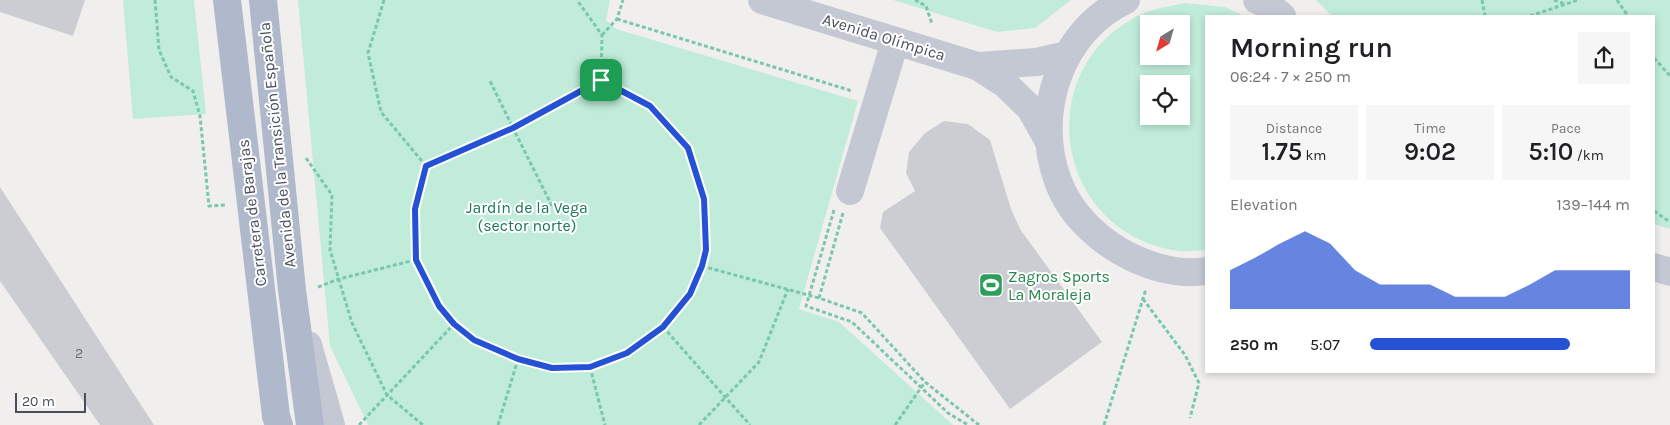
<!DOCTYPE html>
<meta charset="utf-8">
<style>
:root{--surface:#fff;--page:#f6f6f6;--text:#202124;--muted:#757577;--accent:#2552d4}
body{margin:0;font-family:Karla,sans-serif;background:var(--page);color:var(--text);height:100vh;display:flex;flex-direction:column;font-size:19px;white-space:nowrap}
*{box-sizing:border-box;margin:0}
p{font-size:16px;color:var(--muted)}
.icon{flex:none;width:28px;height:28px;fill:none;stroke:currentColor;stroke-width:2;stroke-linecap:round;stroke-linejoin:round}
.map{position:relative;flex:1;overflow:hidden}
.drawer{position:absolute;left:1205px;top:15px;width:450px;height:358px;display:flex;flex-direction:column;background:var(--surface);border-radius:0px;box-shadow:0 2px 8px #0003}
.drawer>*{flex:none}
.needle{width:32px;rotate:217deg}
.controls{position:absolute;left:1140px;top:15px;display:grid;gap:10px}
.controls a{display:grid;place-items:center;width:50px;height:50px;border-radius:0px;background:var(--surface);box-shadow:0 2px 8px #0003;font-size:25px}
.scale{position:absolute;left:15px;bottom:12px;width:71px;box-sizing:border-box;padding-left:5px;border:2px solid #484e5b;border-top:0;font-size:14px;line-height:18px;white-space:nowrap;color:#484e5b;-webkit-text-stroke:4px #fff;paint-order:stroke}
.pin{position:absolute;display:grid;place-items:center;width:42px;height:42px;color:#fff;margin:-21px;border-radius:10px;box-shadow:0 2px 8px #0006}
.round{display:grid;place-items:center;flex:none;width:52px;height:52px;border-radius:0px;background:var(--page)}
.head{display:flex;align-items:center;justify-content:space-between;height:85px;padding:0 25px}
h1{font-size:28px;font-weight:600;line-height:38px}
.stats{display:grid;grid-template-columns:repeat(3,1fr);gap:8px;height:85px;padding:5px 25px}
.stats div{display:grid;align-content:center;border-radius:0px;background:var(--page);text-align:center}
.stats b{font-size:25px;font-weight:600}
.stats small{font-size:14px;font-weight:400}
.stats p{font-size:14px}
.chart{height:140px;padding:10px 25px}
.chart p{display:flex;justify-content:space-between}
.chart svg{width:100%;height:90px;margin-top:5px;fill:var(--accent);opacity:.7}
ul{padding:0 25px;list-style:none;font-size:16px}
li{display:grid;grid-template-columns:80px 60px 1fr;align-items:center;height:38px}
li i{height:12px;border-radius:6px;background:var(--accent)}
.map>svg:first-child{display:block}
</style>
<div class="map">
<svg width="1670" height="425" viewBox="0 0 1670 425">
<rect width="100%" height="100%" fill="#f1efee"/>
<g fill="#c0ecd9" fill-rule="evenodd">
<polygon points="123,0 194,0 206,114 133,119"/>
<polygon points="298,0 610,0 606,20 616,29 858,101 799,309 839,322 953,425 368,425 330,346"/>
<polygon points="893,0 1071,0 1035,28 997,32"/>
<polygon points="1316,0 1670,0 1670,229 1654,224 1654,16 1332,16"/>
<path d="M1184 3 1225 7 1244 16H1206V250C1198 250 1188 252 1180 251 1054 235 1027 66 1144 13 1156 8 1171 6 1184 3ZM1149 24H1181V56H1149ZM1149 84H1181V116H1149Z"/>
</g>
<g fill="#cccdd3">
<polygon points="0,0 85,0 73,36 0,12"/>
<polygon points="944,121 968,124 990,140 1011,209 1020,229 1102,342 1010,409 880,228 883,212 915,191 906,173 909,152 925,133"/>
<polygon points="0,187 154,425 100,425 0,281"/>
</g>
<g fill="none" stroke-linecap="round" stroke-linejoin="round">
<g stroke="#7ac7af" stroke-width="3" stroke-dasharray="4 2.5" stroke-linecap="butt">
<polyline points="155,0 159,50 171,77 193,91 200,116 209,206 226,205"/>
<polyline points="384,0 368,53 381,112 426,166 415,209 416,260 439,306 454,324 474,340 518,359 552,368 590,367 627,353 663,327 690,294 702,266 707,250 704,199 688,148 650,106 601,80 602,35 577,0"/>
<polyline points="915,0 926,6 932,24"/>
<polyline points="1482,0 1485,16"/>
<polyline points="1554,0 1565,4"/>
<polyline points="1617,0 1628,16"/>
<polyline points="1530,16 1578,0"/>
<polyline points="617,19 849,90 852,93"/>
<polyline points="602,35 617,19 623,0"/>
<polyline points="1654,58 1670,76"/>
<polyline points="306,158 332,195 330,250 352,323 387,395 423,425"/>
<polyline points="426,166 513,128 490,81"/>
<polyline points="552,206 513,128 601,80"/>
<polyline points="834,210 806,306 852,322 948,413 968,425"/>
<polyline points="1654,211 1670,222"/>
<polyline points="843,213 819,298 862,313 925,382 979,425"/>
<polyline points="702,266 819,298"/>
<polyline points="318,287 339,279 415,260"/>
<polyline points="1143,299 1185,355 1199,383 1190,418"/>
<polyline points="663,327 750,425"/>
<polyline points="590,367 605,425"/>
<polyline points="359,425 454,324"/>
<polyline points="498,425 518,359"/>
<polyline points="699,425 759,362 788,289"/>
<polyline points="895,425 925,382"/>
<polyline points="1104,425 1146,289"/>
</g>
<g stroke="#c3c8d3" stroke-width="28">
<polyline points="762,0 977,66 1005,84 1030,108 1048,140"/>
<path d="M1126 0C1059 31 1033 115 1058 181 1070 215 1101 243 1133 258 1155 268 1182 275 1206 271"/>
<polyline points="1257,0 1268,5 1282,16"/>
<polyline points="977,66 1037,62 1067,55"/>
<polyline points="850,191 895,42"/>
<polyline points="1654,267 1670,272"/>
<polyline points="308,345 331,425"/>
</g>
<g stroke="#b0b9cb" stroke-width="28">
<polyline points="227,0 276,416 279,425"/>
<polyline points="263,0 292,290 310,425"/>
</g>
</g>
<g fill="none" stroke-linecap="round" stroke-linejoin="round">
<defs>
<polygon id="route" points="601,80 650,106 688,148 704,199 706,250 702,266 690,294 663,327 627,353 590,367 552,368 518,359 474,340 454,324 439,306 416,260 415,209 426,166 513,128"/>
</defs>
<use href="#route" stroke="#fff" stroke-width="10"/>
<use href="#route" stroke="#2552d4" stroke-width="6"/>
</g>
<defs>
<symbol id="stadium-square" viewBox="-11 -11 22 22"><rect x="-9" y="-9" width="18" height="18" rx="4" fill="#2e9e5b" stroke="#fff"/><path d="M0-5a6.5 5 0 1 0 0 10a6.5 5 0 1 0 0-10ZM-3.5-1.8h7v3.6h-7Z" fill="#fff"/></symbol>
</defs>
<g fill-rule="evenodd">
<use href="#stadium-square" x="977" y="271" width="28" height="28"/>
</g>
<g text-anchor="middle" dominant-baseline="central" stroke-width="4" stroke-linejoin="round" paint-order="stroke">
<g font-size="14" fill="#696e79">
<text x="79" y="353">2</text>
</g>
<g font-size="16" fill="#484e5b" stroke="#fff">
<text transform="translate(884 37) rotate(17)">Avenida Olímpica</text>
<text transform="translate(277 145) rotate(-96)">Avenida de la Transición Española</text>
<text transform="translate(252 213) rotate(-97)">Carretera de Barajas</text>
</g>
<g font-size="16" fill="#1d775a" stroke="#fff">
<text x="527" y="207">Jardín de la Vega<tspan x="527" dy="18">(sector norte)</tspan></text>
</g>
<g font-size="16" fill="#27864d" stroke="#fff" text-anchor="start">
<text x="1008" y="276">Zagros Sports<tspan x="1008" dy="18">La Moraleja</tspan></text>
</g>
</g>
</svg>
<div class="controls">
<a><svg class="needle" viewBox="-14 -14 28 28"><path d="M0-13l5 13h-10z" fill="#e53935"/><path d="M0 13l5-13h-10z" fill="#757577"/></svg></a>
<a><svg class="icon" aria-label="locate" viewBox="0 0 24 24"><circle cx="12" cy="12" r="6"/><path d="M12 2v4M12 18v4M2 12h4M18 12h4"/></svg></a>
</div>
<div class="scale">20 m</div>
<div class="pin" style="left:601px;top:80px;background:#1e9e55"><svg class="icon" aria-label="arrive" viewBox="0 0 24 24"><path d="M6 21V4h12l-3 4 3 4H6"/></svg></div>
<section class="drawer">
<div class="head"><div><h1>Morning run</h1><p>06:24 · 7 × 250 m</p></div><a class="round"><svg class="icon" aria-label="share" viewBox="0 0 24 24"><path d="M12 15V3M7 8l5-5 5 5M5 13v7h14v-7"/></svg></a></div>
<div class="stats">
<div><p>Distance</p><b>1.75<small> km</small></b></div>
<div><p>Time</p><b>9:02</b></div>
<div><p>Pace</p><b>5:10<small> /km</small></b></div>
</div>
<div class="chart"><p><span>Elevation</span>139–144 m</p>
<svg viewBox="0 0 160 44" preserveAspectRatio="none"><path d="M0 44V25L10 19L20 12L30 6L40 12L50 25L60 32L70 32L80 32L90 38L100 38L110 38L120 32L130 25L140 25L150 25L160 25V44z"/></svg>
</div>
<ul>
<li><b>250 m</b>5:07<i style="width:77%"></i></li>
</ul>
</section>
</div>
